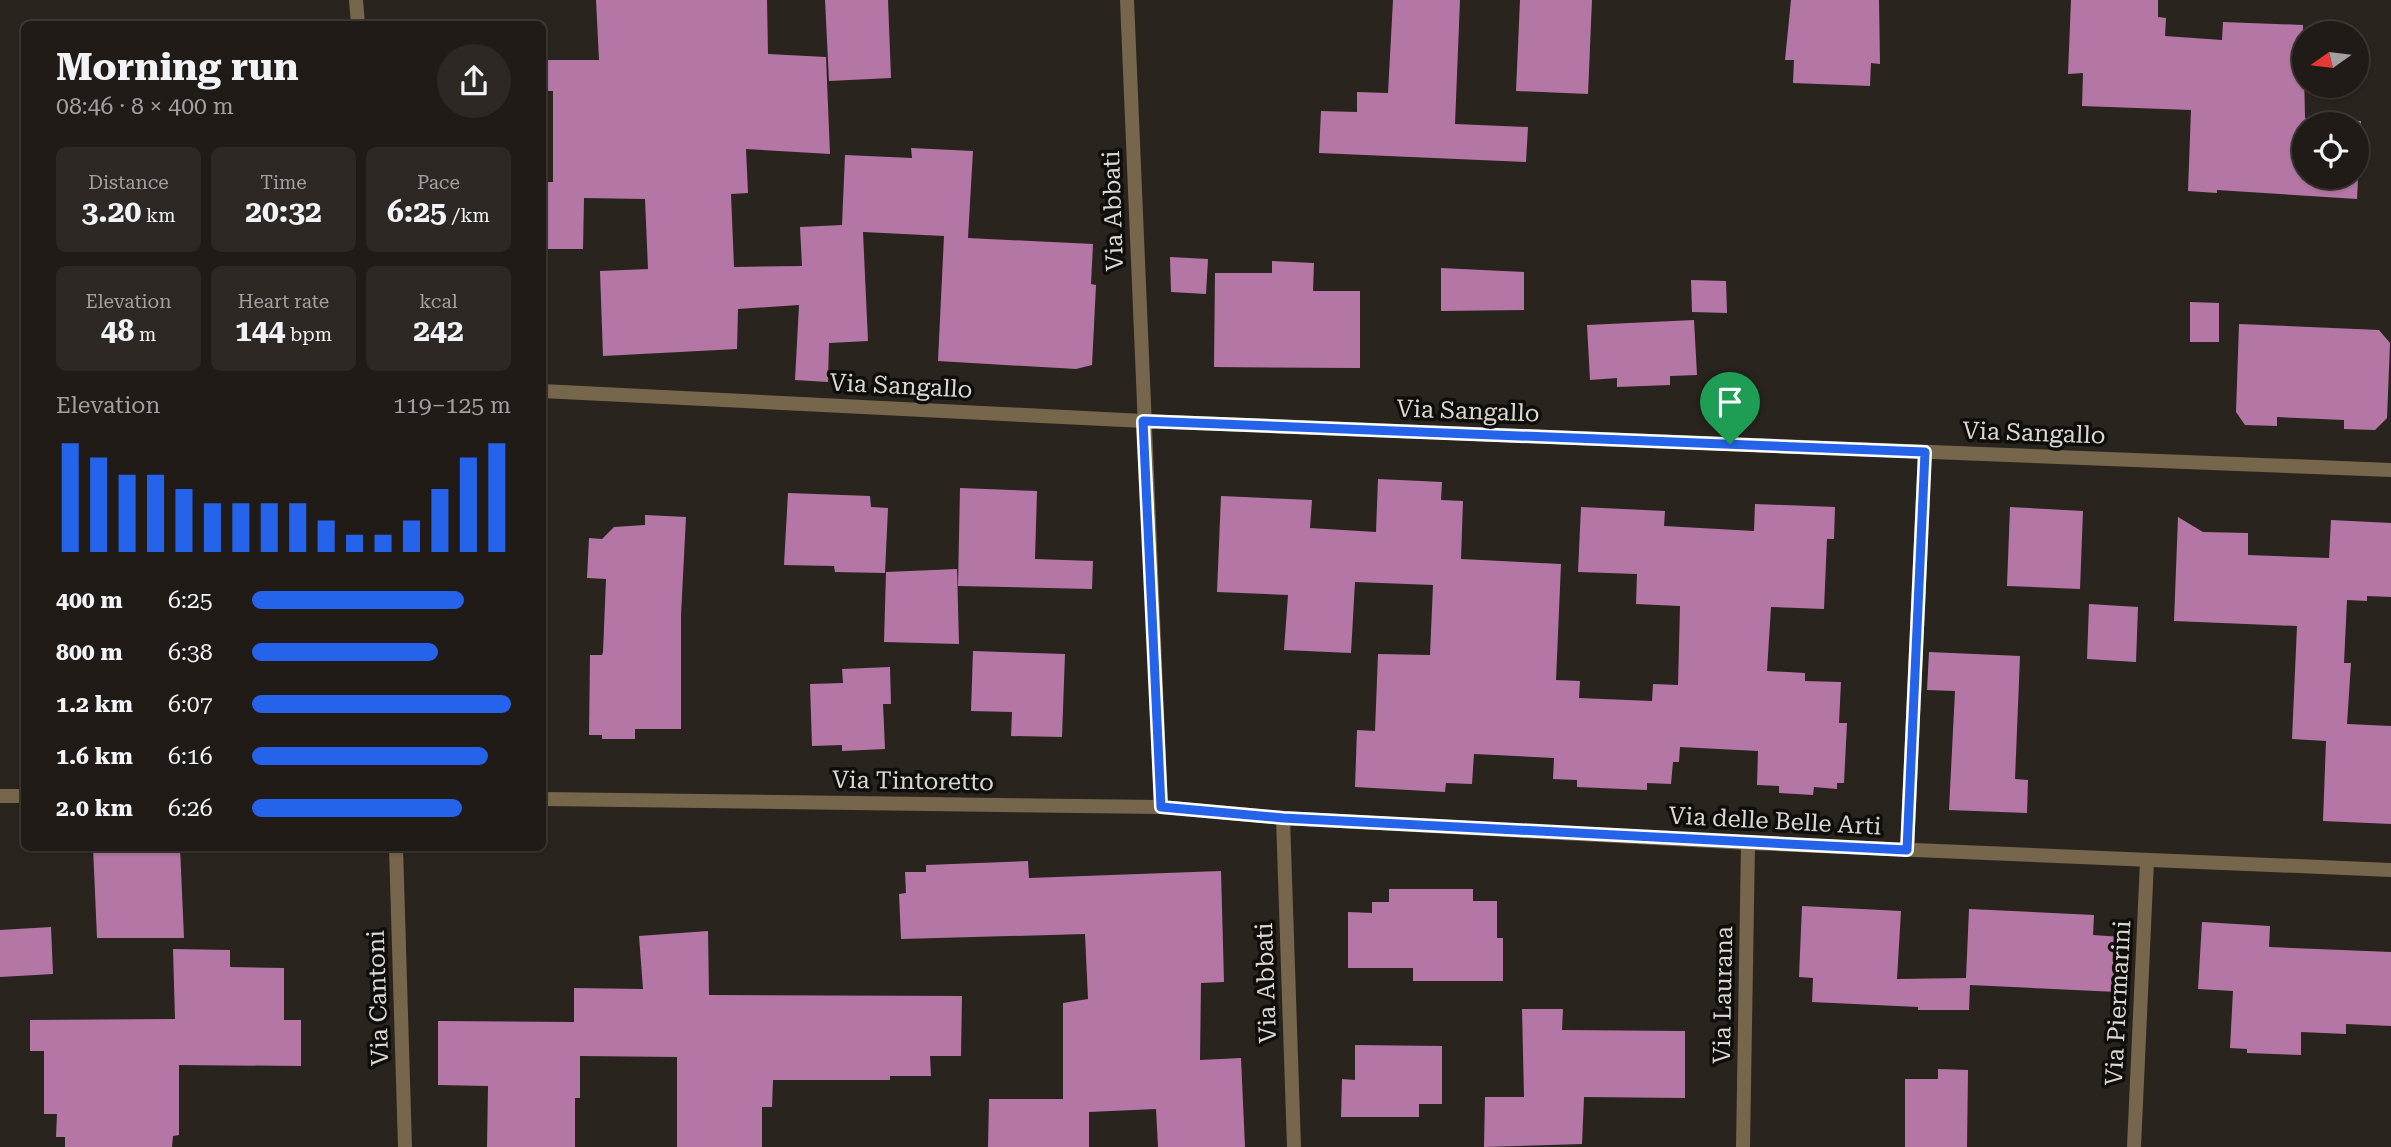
<!DOCTYPE html>
<meta charset="utf-8">
<style>
:root{--surface:#201b17;--page:#2d2824;--text:#f1f3f6;--muted:#a2a1a1;--line:#3d3936;--accent:#2563eb}
body{margin:0;font-family:"Roboto Serif",serif;background:var(--page);color:var(--text);height:100vh;display:flex;flex-direction:column;font-size:26px;white-space:nowrap}
*{box-sizing:border-box;margin:0}
p{font-size:23px;color:var(--muted)}
.icon{flex:none;width:38px;height:38px;fill:none;stroke:currentColor;stroke-width:2;stroke-linecap:round;stroke-linejoin:round}
.map{position:relative;flex:1;overflow:hidden}
.details{position:absolute;left:21px;top:21px;width:525px;height:830px;display:flex;flex-direction:column;background:var(--surface);border-radius:10px;box-shadow:0 2px 5px #0004,0 0 0 2px var(--line)}
.details>*{flex:none}
.needle{width:46px;rotate:256deg}
.tools{position:absolute;left:2292px;top:21px;display:grid;gap:14px}
.tools a{display:grid;place-items:center;width:77px;height:77px;border-radius:50%;background:var(--surface);box-shadow:0 2px 5px #0004,0 0 0 2px var(--line);font-size:35px}
.pin{position:absolute;display:grid;place-items:center;width:60px;height:60px;color:#fff;margin:-72px -30px;border-radius:50% 50% 50% 0;rotate:-45deg;box-shadow:0 0 7px #0007}
.pin .icon{rotate:45deg}
.round{display:grid;place-items:center;flex:none;width:74px;height:74px;border-radius:37px;background:var(--page)}
.head{display:flex;align-items:center;justify-content:space-between;height:119px;padding:0 35px}
h1{font-size:38px;font-weight:700;line-height:52px}
.figures{display:grid;grid-template-columns:repeat(3,1fr);gap:10px;height:119px;padding:7px 35px}
.figures div{display:grid;align-content:center;border-radius:10px;background:var(--page);text-align:center}
.figures b{font-size:30px;font-weight:700}
.figures small{font-size:19px;font-weight:400}
.figures p{font-size:19px}
.chart{height:196px;padding:14px 35px}
.chart p{display:flex;justify-content:space-between}
.chart svg{width:100%;height:126px;margin-top:7px;stroke:var(--accent);stroke-width:6}
ul{padding:0 35px;list-style:none;font-size:23px}
li{display:grid;grid-template-columns:112px 84px 1fr;align-items:center;height:52px}
li i{height:18px;border-radius:9px;background:var(--accent)}
.map>svg:first-child{display:block}
</style>
<div class="map">
<svg width="2391" height="1147" viewBox="0 0 2391 1147">
<rect width="100%" height="100%" fill="#2a241f"/>
<g fill="#b477a5" fill-rule="evenodd">
<polygon points="596,0 767,0 768,54 826,57 830,154 746,149 748,193 731,194 734,267 802,266 800,227 842,225 845,155 912,158 911,148 973,151 968,238 1093,244 1091,284 1096,285 1092,365 1076,369 938,361 944,236 863,232 868,341 829,343 828,382 795,380 799,305 738,309 737,349 603,356 600,271 648,269 645,199 584,198 583,249 542,249 542,182 553,182 553,91 547,91 547,60 599,60"/>
<polygon points="825,0 888,0 891,78 829,81"/>
<polygon points="1393,0 1460,0 1455,124 1528,127 1526,162 1319,153 1321,111 1357,112 1357,92 1388,93"/>
<polygon points="1520,0 1592,0 1588,94 1516,91"/>
<polygon points="1791,0 1879,0 1880,64 1871,63 1870,86 1793,83 1794,60 1785,60"/>
<path d="M2071 0H2158V17L2166 18 2165 36 2222 40 2223 22 2303 25 2305 118 2361 121 2357 199 2217 190V193L2188 191 2191 110 2082 106 2083 73 2068 74ZM2305 124H2357V177H2305Z"/>
<polygon points="1170,257 1208,259 1206,294 1171,292"/>
<polygon points="1272,261 1314,263 1313,291 1360,291 1360,368 1214,367 1215,273 1272,273"/>
<polygon points="1441,268 1524,272 1524,310 1441,311"/>
<polygon points="1691,280 1726,281 1727,313 1692,312"/>
<polygon points="2190,302 2219,303 2219,342 2190,342"/>
<polygon points="1694,320 1697,375 1670,376 1670,385 1617,387 1617,378 1590,380 1587,325"/>
<polygon points="2239,324 2379,330 2390,343 2387,418 2375,430 2344,429 2344,420 2277,417 2277,426 2245,425 2236,412"/>
<polygon points="1378,479 1442,482 1441,500 1463,501 1461,559 1561,564 1556,680 1580,681 1579,698 1652,701 1653,684 1678,685 1680,606 1636,604 1637,574 1578,572 1581,507 1665,511 1664,526 1754,531 1755,504 1835,507 1834,539 1827,539 1824,609 1771,607 1767,671 1805,673 1805,681 1841,682 1839,723 1847,723 1844,783 1837,783 1837,789 1814,787 1813,795 1779,793 1779,786 1757,785 1758,751 1680,747 1679,762 1673,762 1671,784 1647,783 1647,790 1577,787 1577,780 1553,779 1554,758 1474,754 1472,784 1446,783 1445,792 1355,787 1357,730 1375,731 1378,654 1430,655 1433,585 1355,582 1351,653 1284,650 1288,595 1217,592 1221,496 1312,500 1310,528 1376,532"/>
<polygon points="960,488 1037,491 1035,559 1093,561 1092,589 958,586"/>
<polygon points="788,493 870,496 871,507 888,508 885,573 835,572 834,566 784,565"/>
<polygon points="2010,507 2083,511 2080,589 2007,586"/>
<polygon points="645,515 686,517 681,615 681,729 635,729 635,739 602,739 602,735 589,735 590,655 602,655 603,652 606,579 587,578 589,538 602,539 614,527 645,525"/>
<polygon points="2178,517 2203,532 2248,533 2248,555 2329,558 2331,520 2391,523 2391,597 2367,596 2367,601 2347,600 2344,663 2351,663 2347,724 2391,726 2391,824 2323,821 2326,741 2292,739 2297,626 2174,621"/>
<polygon points="957,569 959,644 884,642 886,572"/>
<polygon points="2089,604 2138,607 2136,662 2087,659"/>
<polygon points="973,651 1065,654 1062,737 1011,736 1012,712 971,711"/>
<polygon points="1929,652 2020,656 2015,779 2028,780 2027,813 1949,810 1955,691 1927,690"/>
<polygon points="890,667 891,704 883,704 885,749 842,751 842,745 812,746 810,684 843,683 842,669"/>
<polygon points="93,847 180,847 184,938 97,938"/>
<polygon points="1028,861 1029,878 1221,871 1224,982 1201,983 1200,1060 1241,1058 1245,1147 1158,1147 1156,1109 1089,1112 1089,1147 988,1147 989,1099 1063,1099 1063,1003 1088,999 1085,934 901,939 899,894 906,893 905,872 926,872 926,865"/>
<polygon points="1389,889 1473,889 1473,901 1497,901 1497,938 1503,938 1503,981 1413,981 1413,968 1348,968 1348,912 1372,913 1372,902 1389,902"/>
<polygon points="1802,906 1901,911 1897,979 1966,978 1969,909 2094,915 2093,935 2121,937 2117,992 1970,985 1969,1010 1918,1010 1918,1007 1812,1002 1813,978 1799,977"/>
<polygon points="2202,922 2270,926 2269,947 2391,952 2391,1026 2346,1024 2346,1034 2301,1032 2301,1055 2247,1053 2247,1049 2230,1048 2233,991 2198,989"/>
<polygon points="51,927 53,974 0,977 0,930"/>
<polygon points="708,931 709,995 962,996 961,1056 930,1056 931,1076 890,1076 890,1080 773,1080 772,1107 762,1107 762,1147 677,1147 677,1057 580,1056 580,1098 575,1098 575,1147 487,1147 488,1086 438,1085 438,1021 574,1022 574,988 643,989 639,936"/>
<polygon points="173,949 230,950 230,967 284,968 284,1020 301,1020 301,1066 179,1065 179,1135 173,1136 172,1147 65,1147 65,1137 56,1137 57,1114 44,1114 44,1051 30,1051 30,1020 175,1019"/>
<polygon points="1522,1009 1563,1009 1562,1030 1685,1031 1685,1098 1584,1097 1582,1144 1484,1147 1485,1097 1524,1097"/>
<polygon points="1355,1045 1442,1046 1442,1104 1419,1104 1419,1117 1341,1117 1342,1079 1355,1080"/>
<polygon points="1938,1069 1968,1070 1967,1147 1905,1147 1905,1079 1938,1079"/>
</g>
<g fill="none" stroke-linecap="round" stroke-linejoin="round">
<g stroke="#76664c" stroke-width="14">
<polyline points="356,0 358,24"/>
<polyline points="1127,0 1161,807"/>
<polyline points="542,391 1144,421 2391,470"/>
<polyline points="0,796 24,796"/>
<polyline points="542,799 1161,807 1283,818 1748,843 2391,870"/>
<polyline points="1283,818 1294,1147"/>
<polyline points="396,847 405,1147"/>
<polyline points="1907,850 1925,452"/>
<polyline points="1743,1147 1748,843"/>
<polyline points="2134,1147 2147,861"/>
</g>
</g>
<g fill="none" stroke-linecap="round" stroke-linejoin="round">
<defs>
<polygon id="route" points="1143,421 1925,452 1907,850 1283,818 1161,807"/>
</defs>
<use href="#route" stroke="#fff" stroke-width="14"/>
<use href="#route" stroke="#2563eb" stroke-width="9"/>
</g>
<g text-anchor="middle" dominant-baseline="central" stroke-width="7" stroke-linejoin="round" paint-order="stroke">
<g font-size="24" fill="#dbd7d3" stroke="#100e0b">
<text transform="translate(1113 211) rotate(-92)">Via Abbati</text>
<text transform="translate(901 386) rotate(3)">Via Sangallo</text>
<text transform="translate(1468 411) rotate(2)">Via Sangallo</text>
<text transform="translate(2034 433) rotate(2)">Via Sangallo</text>
<text transform="translate(913 781) rotate(1)">Via Tintoretto</text>
<text transform="translate(1775 821) rotate(3)">Via delle Belle Arti</text>
<text transform="translate(1266 983) rotate(-92)">Via Abbati</text>
<text transform="translate(1723 995) rotate(-89)">Via Laurana</text>
<text transform="translate(378 998) rotate(-92)">Via Cantoni</text>
<text transform="translate(2118 1003) rotate(-87)">Via Piermarini</text>
</g>
</g>
</svg>
<div class="tools">
<a><svg class="needle" viewBox="-14 -14 28 28"><path d="M0-13l5 13h-10z" fill="#e53935"/><path d="M0 13l5-13h-10z" fill="#a2a1a1"/></svg></a>
<a><svg class="icon" aria-label="locate" viewBox="0 0 24 24"><circle cx="12" cy="12" r="6"/><path d="M12 2v4M12 18v4M2 12h4M18 12h4"/></svg></a>
</div>
<div class="pin" style="left:1730px;top:444px;background:#1e9e55"><svg class="icon" aria-label="arrive" viewBox="0 0 24 24"><path d="M6 21V4h12l-3 4 3 4H6"/></svg></div>
<section class="details">
<div class="head"><div><h1>Morning run</h1><p>08:46 · 8 × 400 m</p></div><a class="round"><svg class="icon" aria-label="share" viewBox="0 0 24 24"><path d="M12 15V3M7 8l5-5 5 5M5 13v7h14v-7"/></svg></a></div>
<div class="figures">
<div><p>Distance</p><b>3.20<small> km</small></b></div>
<div><p>Time</p><b>20:32</b></div>
<div><p>Pace</p><b>6:25<small> /km</small></b></div>
</div>
<div class="figures">
<div><p>Elevation</p><b>48<small> m</small></b></div>
<div><p>Heart rate</p><b>144<small> bpm</small></b></div>
<div><p>kcal</p><b>242</b></div>
</div>
<div class="chart"><p><span>Elevation</span>119–125 m</p>
<svg viewBox="0 0 160 44" preserveAspectRatio="none"><path d="M5 44V6M15 44V11M25 44V17M35 44V17M45 44V22M55 44V27M65 44V27M75 44V27M85 44V27M95 44V33M105 44V38M115 44V38M125 44V33M135 44V22M145 44V11M155 44V6"/></svg>
</div>
<ul>
<li><b>400 m</b>6:25<i style="width:82%"></i></li>
<li><b>800 m</b>6:38<i style="width:72%"></i></li>
<li><b>1.2 km</b>6:07<i style="width:100%"></i></li>
<li><b>1.6 km</b>6:16<i style="width:91%"></i></li>
<li><b>2.0 km</b>6:26<i style="width:81%"></i></li>
</ul>
</section>
</div>
